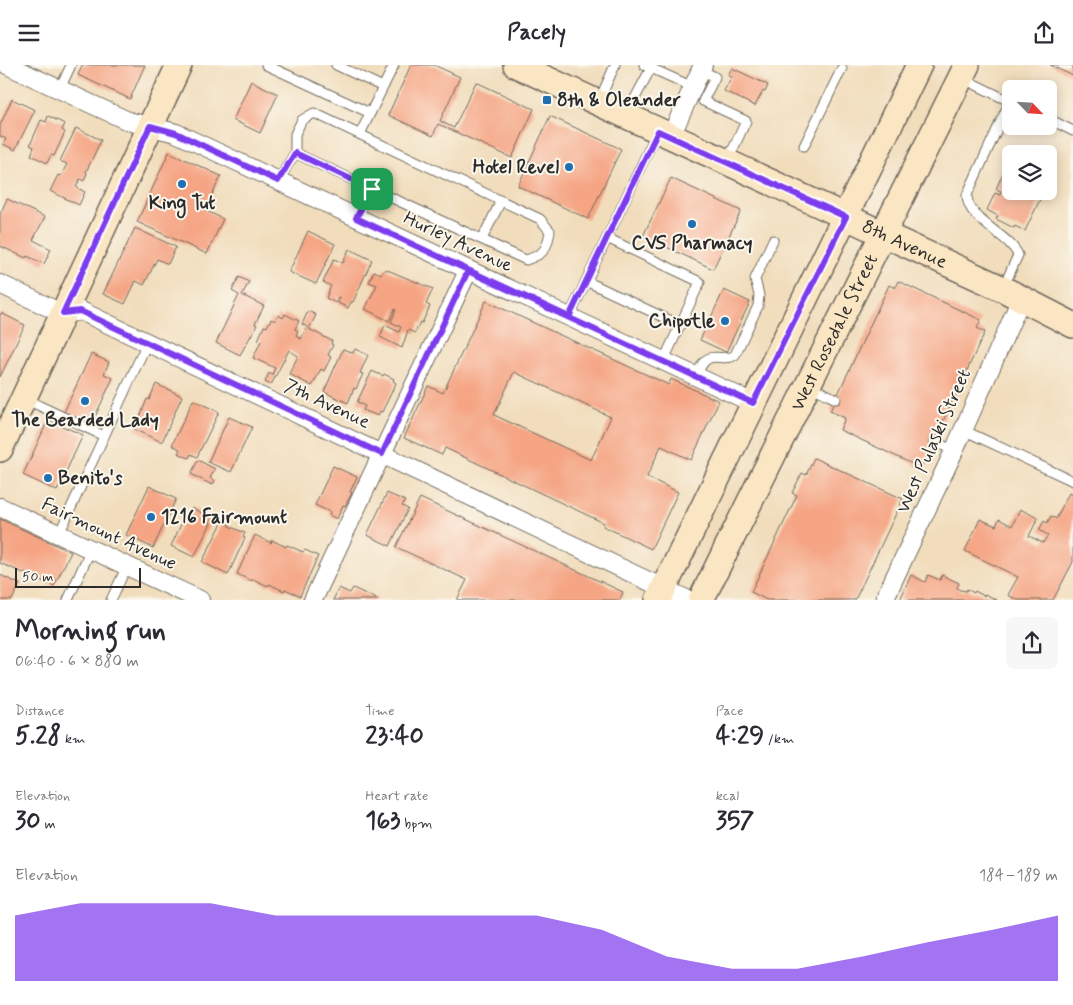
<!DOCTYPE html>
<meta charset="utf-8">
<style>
:root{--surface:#fff;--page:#f7f7f7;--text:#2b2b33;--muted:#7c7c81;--accent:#7c3aed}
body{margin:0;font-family:Mynerve,sans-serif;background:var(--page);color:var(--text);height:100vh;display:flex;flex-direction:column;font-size:19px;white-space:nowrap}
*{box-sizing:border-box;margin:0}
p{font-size:16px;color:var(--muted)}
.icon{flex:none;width:28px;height:28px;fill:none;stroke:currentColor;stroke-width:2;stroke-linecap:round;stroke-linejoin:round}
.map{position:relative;height:535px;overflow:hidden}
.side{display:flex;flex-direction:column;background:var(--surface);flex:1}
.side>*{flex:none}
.needle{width:32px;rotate:115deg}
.buttons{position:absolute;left:1002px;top:15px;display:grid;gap:10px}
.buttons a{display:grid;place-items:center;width:55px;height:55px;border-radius:8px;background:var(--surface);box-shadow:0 2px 12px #0003;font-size:25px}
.scale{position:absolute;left:15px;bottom:12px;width:126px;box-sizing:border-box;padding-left:5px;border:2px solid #2b2b2b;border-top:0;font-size:14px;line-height:18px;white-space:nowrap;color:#2b2b2b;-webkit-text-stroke:4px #fbf7ec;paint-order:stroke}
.pin{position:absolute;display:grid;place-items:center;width:42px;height:42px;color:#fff;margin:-21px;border-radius:10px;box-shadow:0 2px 8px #0006}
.round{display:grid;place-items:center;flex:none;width:52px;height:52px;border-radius:8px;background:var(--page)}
.overview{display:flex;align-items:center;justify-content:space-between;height:85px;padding:0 15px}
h1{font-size:28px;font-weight:700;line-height:38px}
.metrics{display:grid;grid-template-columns:repeat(3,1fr);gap:8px;height:85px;padding:5px 15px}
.metrics div{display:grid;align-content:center}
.metrics b{font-size:25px;font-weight:700}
.metrics small{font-size:14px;font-weight:400}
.metrics p{font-size:14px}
.chart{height:140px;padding:10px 15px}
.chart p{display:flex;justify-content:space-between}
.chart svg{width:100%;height:90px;margin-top:5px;fill:var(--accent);opacity:.7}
header{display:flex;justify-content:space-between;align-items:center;height:65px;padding:0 15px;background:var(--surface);font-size:22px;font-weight:700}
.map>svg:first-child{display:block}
</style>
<header><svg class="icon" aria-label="menu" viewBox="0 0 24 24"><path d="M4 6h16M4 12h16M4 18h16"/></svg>Pacely<svg class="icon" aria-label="share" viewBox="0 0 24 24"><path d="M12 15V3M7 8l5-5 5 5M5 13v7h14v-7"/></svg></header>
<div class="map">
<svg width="1073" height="535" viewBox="0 0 1073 535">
<rect width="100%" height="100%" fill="#fbf7ec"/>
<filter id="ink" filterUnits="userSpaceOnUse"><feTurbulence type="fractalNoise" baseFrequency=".02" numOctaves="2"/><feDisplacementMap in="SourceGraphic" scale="10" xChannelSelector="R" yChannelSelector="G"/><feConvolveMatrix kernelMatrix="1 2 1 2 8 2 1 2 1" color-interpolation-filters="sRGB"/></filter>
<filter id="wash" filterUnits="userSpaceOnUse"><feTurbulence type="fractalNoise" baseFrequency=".0096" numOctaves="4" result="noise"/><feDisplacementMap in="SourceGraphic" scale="20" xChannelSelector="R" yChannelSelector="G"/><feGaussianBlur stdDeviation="1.12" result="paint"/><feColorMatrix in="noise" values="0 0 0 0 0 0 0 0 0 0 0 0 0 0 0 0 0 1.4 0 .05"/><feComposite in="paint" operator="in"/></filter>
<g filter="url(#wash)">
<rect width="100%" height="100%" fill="#f1ddbc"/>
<g id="blocks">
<g fill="#f5a584" fill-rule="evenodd">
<polygon points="82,0 145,0 130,34 78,10"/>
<polygon points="411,0 434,0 460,12 440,56 454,63 476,17 534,44 512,93 438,59 433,71 388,50"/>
<polygon points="1050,0 1073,0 1073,11"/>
<polygon points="732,3 768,20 765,27 763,26 755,41 724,26 732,11 728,10"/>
<polygon points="251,16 278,29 260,68 233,55"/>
<polygon points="12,34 35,45 15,85 3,79 6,74 0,71 0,60"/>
<polygon points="48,51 65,59 62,65 65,67 54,91 51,90 47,98 31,90 34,82 30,80 41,55 46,57"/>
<polygon points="550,51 621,84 588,154 518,121"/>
<polygon points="76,63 101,75 86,107 87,108 84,116 80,114 76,122 85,127 79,140 50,126 58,110 61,111 67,99 60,96"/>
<polygon points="1035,81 1052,89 1031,89"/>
<polygon points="169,87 221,111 205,145 223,154 207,189 137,157"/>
<polygon points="1006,101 1011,104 1011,126 1044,126 1025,166 1015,161 1014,163 996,154 998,151 987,145 995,128 1000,130 1001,126 996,124"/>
<polygon points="671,113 741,146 713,204 643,171"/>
<polygon points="7,134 45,152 33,175 51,184 44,199 27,191 26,193 0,181 0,149"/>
<polygon points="135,163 176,182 168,199 157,194 144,220 136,216 125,239 103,229"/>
<polygon points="308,166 335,179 316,219 289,207"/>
<polygon points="349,184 372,195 353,237 351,237 348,243 338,238 340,233 338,232 336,238 326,233 331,221 323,217 334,194 343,198"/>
<polygon points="385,204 433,224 426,239 430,241 422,258 420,257 415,268 408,265 402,283 380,272 385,260 399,267 401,262 391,257 396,245 395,244 389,256 365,244 377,220 369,217 374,206 381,209"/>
<polygon points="239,212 249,217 242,230 264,241 255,259 257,260 240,290 216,278 239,230 232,226"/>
<polygon points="898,216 981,255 977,263 985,267 921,403 840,365 845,353 830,346 889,220 895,223"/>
<polygon points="724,225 750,237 726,287 700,275"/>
<path d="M486 236 669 320 671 314 719 336 691 395 661 381 647 412 678 427 651 484 603 461 604 458 445 383 442 390 404 373 428 321 443 328ZM514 307 611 352 591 395 494 350Z"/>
<polygon points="308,246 316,250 309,264 332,276 331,279 333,280 328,290 331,292 324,306 321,304 312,321 289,309 298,291 289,285 271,320 265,317 269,308 272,310 275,303 253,293 261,276 258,275 264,261 267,262 271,254 275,256 278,250 283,253 285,249 299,256 295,264 298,266 296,271 301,274 307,262 302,259"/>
<polygon points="1,248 25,260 0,312 0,251"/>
<polygon points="343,284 353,288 355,284 368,290 360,308 363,309 356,324 354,323 348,338 324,327"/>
<polygon points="91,289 109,297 104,309 113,313 91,360 64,347"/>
<polygon points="372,306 383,311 384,309 394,314 393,316 396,318 382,347 380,346 378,351 363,345 365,341 357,337"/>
<polygon points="156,319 182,331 162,377 135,365 147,334 149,335"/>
<polygon points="193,335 219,347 197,392 191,389 189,393 178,388 180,384 172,380"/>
<polygon points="229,352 252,362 231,407 208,397"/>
<polygon points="48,355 83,370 57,426 23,410"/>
<polygon points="814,393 903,434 855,535 767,535 751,527 797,430 792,428 802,408 806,410"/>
<polygon points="198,395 215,404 210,413 215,416 212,420 191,409"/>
<polygon points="333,401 357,412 350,427 352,428 345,441 343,440 337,454 329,450 330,447 315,440"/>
<polygon points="149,421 176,434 153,483 126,470"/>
<polygon points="387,428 405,436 402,441 408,444 390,481 367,470"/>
<polygon points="1069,428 1073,430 1073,497 1053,535 1018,535 1008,530 1018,512 965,486 980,454 996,461 999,454 1012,461 1020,444 1038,453 1029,471 1043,478 1048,470 1039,465 1044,456 1047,458 1051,451 1056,454"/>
<polygon points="420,433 623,527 620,535 457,535 467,515 396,482"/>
<polygon points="192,443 212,453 210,457 211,458 194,492 171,481 187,447 189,448"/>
<polygon points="0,454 71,487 54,521 0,498"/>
<polygon points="223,456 229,459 229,461 245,468 243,472 245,473 228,510 202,497"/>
<polygon points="255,470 271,478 272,475 286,482 287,480 303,487 305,485 318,491 300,531 285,524 284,526 269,519 268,521 253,514 252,516 237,509"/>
<polygon points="0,510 20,519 12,535 0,535"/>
<polygon points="911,510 925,517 928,510 940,515 942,510 959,518 957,523 960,525 966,526 967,524 974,528 975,526 984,531 985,529 997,535 900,535"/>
<polygon points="339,523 350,528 353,523 379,535 333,535"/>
</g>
</g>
</g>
<g filter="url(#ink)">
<use href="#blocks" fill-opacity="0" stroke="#70695e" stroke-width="1"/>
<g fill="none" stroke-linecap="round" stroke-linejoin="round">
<defs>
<g id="lane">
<polyline points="266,0 370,48"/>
<polyline points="336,0 383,22"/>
<polyline points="644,0 693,22"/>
<polyline points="701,5 715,12 703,36 746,56 727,97"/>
<polyline points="962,13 1011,37"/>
<polyline points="60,24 71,0"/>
<polyline points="599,36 615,0"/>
<polyline points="626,50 651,3"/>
<polyline points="1049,54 1073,66"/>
<polyline points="360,69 394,0"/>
<polyline points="804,81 842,3"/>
<path d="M278 116 295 88V69L302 55 314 48 540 154 550 166C547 185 544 189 526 195L295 88"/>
<polyline points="356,153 372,124"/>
<polyline points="607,173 657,67"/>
<polyline points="482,174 501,136"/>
<polyline points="586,216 680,260"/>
<path d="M1003 223 1018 190C1008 168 967 156 967 130L1010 36"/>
<polyline points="569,252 607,173 700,217 663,297"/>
<path d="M696 312C698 308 700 301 704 297 712 287 726 297 735 290L758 241 759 230 755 214 773 175"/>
<polyline points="810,321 836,334"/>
<polyline points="25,334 104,371"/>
<polyline points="963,365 1073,416"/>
<polyline points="934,376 954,386"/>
<polyline points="59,469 147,278"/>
<polyline points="68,535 91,484"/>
<polyline points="111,535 127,501"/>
</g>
<g id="street">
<polyline points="7,0 128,56 176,68 753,338"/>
<polyline points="671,71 703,0"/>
<polyline points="0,219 63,249 81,246 688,535"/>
<polyline points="0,442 200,535"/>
<polyline points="313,535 468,206"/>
<polyline points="884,535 954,386 1021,234"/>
</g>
<g id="secondary">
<path id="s1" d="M516 0 1003 224 1073 260"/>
<polyline points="0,384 179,0"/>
<polyline points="658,535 919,0"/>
<path id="s2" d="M701 535 967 0"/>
</g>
</defs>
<use href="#lane" stroke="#70695e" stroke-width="11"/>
<use href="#street" stroke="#70695e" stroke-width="20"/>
<use href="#secondary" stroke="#70695e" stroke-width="28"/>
<use href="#lane" stroke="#fff" stroke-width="9"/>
<use href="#street" stroke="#fff" stroke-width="18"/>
<use href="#secondary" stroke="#fbe6c4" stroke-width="25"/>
</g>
</g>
<g fill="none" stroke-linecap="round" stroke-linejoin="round" filter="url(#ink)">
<defs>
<polyline id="route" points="372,124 295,88 278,116 176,68 150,61 63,248 80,246 382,389 468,206 753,338 846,152 658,66 569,252 356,153 372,124"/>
</defs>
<use href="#route" stroke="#fff" stroke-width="10"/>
<use href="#route" stroke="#7c3aed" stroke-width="6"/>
</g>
<g fill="#1f6fb2" stroke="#fbf7ec" stroke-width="2">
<rect x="542" y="30" width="10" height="10" rx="2.5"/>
<circle cx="569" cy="102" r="5"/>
<circle cx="182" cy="119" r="5"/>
<circle cx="692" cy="159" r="5"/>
<circle cx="725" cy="256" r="5"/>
<circle cx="85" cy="336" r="5"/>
<circle cx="48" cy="413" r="5"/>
<circle cx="151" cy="452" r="5"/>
</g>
<g text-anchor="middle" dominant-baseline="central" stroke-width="4" stroke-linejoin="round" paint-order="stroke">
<g font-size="19" font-weight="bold" fill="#2b2b2b" stroke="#fbf7ec" text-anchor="start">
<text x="557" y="35">8th &amp; Oleander</text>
<text x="559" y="102" text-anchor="end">Hotel Revel</text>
<text x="182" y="138" text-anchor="middle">King Tut</text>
<text x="692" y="178" text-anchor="middle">CVS Pharmacy</text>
<text x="715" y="256" text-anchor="end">Chipotle</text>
<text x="85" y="355" text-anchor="middle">The Bearded Lady</text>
<text x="58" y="413">Benito's</text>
<text x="161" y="452">1216 Fairmount</text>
</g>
<g font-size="19" fill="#2b2b2b" stroke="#fbf7ec">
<text transform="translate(458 177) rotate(25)">Hurley Avenue</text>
<text stroke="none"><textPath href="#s1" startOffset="428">8th Avenue</textPath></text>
<text stroke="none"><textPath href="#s2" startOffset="299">West Rosedale Street</textPath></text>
<text transform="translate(327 339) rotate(25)">7th Avenue</text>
<text transform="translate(934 376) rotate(-66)">West Pulaski Street</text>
<text transform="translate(109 469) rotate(25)">Fairmount Avenue</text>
</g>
</g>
</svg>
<div class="buttons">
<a><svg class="needle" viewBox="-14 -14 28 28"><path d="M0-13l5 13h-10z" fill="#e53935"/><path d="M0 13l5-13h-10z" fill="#7c7c81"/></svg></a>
<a><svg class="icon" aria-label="layers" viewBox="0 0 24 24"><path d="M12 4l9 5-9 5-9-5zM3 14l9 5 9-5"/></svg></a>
</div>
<div class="scale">50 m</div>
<div class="pin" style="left:372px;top:124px;background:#1e9e55"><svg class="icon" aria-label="arrive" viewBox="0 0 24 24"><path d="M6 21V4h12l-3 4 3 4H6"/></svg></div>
</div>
<section class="side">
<div class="overview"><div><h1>Morning run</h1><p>06:40 · 6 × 880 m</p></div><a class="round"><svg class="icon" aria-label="share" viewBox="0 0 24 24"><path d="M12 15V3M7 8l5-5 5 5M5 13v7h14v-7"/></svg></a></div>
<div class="metrics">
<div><p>Distance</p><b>5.28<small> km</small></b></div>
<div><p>Time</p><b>23:40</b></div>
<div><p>Pace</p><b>4:29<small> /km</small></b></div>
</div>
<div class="metrics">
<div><p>Elevation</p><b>30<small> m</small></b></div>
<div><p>Heart rate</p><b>163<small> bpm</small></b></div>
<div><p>kcal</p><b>357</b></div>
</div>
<div class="chart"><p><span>Elevation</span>184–189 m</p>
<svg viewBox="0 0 160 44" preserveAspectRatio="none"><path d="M0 44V12L10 6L20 6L30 6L40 12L50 12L60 12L70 12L80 12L90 19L100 32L110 38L120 38L130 32L140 25L150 19L160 12V44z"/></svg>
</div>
</section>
